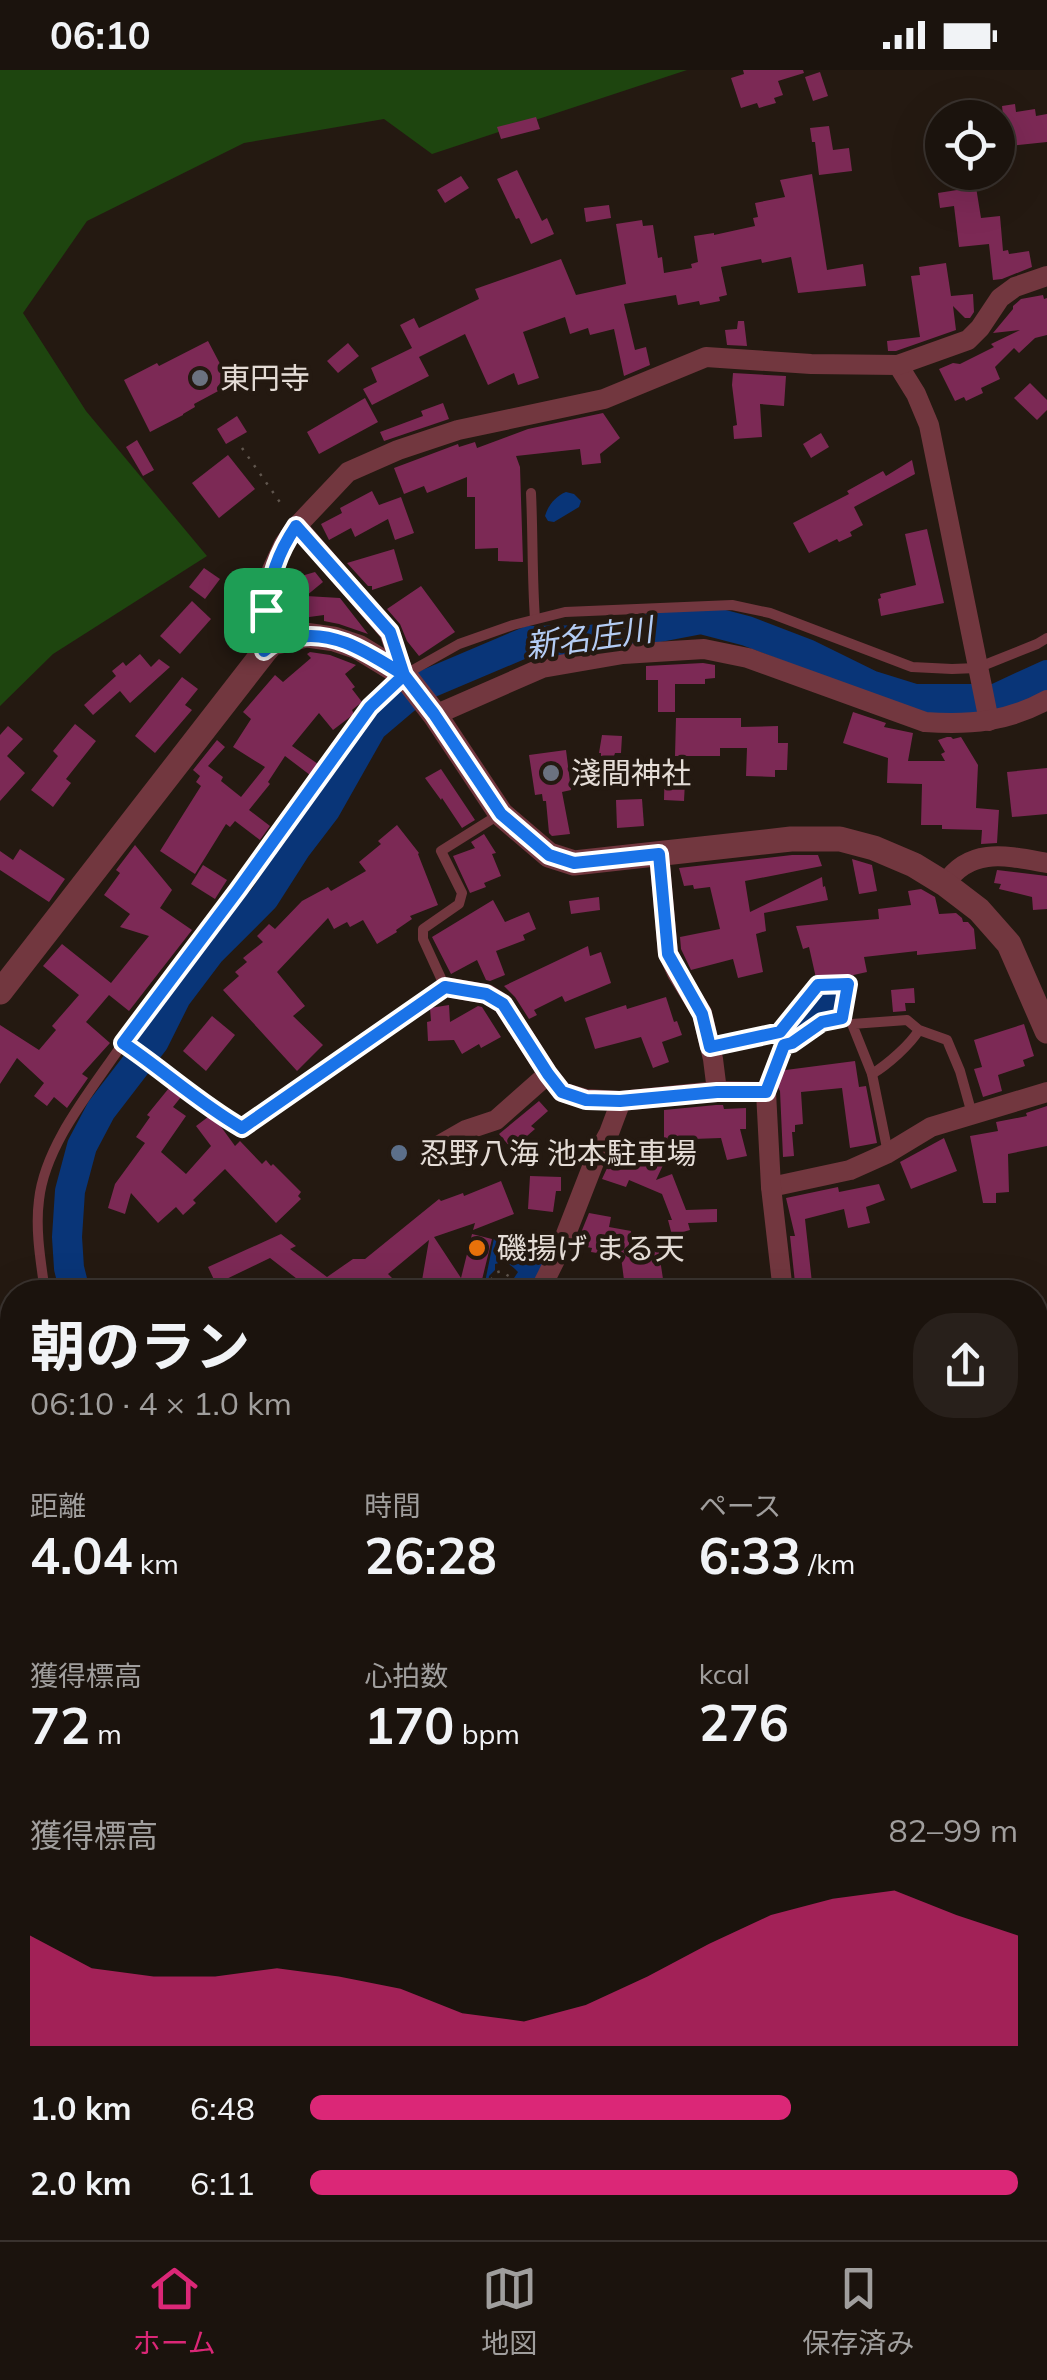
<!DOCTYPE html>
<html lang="ja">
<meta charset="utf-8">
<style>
:root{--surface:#1b130d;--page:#28201b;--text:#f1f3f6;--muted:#a09e9d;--line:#39322e;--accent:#db2777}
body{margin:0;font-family:Mulish,"Noto Sans JP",sans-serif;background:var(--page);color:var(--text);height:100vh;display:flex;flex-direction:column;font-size:38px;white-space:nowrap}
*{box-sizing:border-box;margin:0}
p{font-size:32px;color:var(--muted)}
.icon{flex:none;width:55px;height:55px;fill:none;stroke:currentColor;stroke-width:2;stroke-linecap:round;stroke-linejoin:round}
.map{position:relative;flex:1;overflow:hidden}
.sheet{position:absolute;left:0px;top:1210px;width:1048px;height:960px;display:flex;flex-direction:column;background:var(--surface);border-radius:40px 40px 0 0;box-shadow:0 10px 40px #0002,0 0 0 2px var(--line)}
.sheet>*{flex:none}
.fabs{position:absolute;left:925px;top:30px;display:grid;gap:20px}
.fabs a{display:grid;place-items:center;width:90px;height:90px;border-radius:50%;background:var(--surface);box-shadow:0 10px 40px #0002,0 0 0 2px var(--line);font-size:50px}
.pin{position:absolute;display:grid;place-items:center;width:85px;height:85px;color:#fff;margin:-42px;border-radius:20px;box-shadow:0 5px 15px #0006}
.round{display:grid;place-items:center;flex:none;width:105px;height:105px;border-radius:40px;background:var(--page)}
.summary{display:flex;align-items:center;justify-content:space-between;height:170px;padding:0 30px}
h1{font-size:55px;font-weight:700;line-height:75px}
.stats{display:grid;grid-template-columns:repeat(3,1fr);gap:15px;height:170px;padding:10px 30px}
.stats div{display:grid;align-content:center}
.stats b{font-size:50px;font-weight:700}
.stats small{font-size:28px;font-weight:400}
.stats p{font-size:28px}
.chart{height:280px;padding:20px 30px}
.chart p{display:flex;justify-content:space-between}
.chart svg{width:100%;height:180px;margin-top:10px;fill:var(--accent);opacity:.7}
ul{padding:0 30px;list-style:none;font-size:32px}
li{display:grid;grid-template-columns:160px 120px 1fr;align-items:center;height:75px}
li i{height:25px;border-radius:12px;background:var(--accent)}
.status{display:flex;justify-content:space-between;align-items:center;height:70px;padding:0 50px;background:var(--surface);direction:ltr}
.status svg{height:28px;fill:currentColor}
.dock{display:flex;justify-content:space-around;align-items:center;height:140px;border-top:2px solid var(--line);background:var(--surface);font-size:28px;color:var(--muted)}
.dock a{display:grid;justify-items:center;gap:5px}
.dock .selected{color:var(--accent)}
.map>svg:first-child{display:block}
</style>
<div class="status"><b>06:10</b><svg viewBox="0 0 49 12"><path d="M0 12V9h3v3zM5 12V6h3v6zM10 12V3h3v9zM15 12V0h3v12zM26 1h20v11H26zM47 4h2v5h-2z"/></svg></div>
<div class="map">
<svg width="1047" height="2170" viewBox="0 0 1047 2170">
<rect width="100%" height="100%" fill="#241911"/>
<polygon fill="#1e450f" points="0,0 687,0 432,84 384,49 244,73 87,151 23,243 86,341 207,486 53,584 0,636"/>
<g fill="#093578">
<path d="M566 422 574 424 581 431 579 437 554 452 548 451 545 446C548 435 556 426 566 422Z"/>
<polygon points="841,916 840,935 790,970 784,972 782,964 821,917"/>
<path d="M509 1161H522L549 1181 530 1222H513L515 1215 519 1214V1209L514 1208 518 1202C510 1194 506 1191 495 1194V1200L489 1206 488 1214 491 1222H483L494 1168Z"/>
</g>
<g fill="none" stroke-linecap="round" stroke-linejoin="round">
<polyline stroke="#093578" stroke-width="5" points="1035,1301 1047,1301"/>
<g stroke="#093578" stroke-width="30">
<polyline points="75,1222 69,1198 67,1167 70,1121 82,1076 101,1040 154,971 176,927 210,882 264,828 296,778 325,740 372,657 418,618 529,571 591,570 701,549 747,561 807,584 870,615 915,629 995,629 1047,605"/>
<polyline points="0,2109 12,2113"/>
<polyline points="87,2158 99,2170"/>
</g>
</g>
<g fill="#7c2955">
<polygon points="743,0 803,0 804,3 778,11 783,25 774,28 776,33 759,38 757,33 741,38 731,8 744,4"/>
<polygon points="820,2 828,26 813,31 805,7"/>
<polygon points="1015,34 1016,42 1035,39 1036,46 1047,44 1047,72 1000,77 998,46 1003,45 1002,36"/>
<polygon points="536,47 540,59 501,69 497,57"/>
<polygon points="829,56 833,80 849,78 852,101 819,105 815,72 812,72 810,58"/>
<polygon points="517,100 542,151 547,148 554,164 531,174 519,148 516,149 497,109"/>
<polygon points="812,104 827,200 863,194 866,216 798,223 791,187 762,193 761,189 721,197 727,225 719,227 720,231 700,235 699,231 678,235 676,225 624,234 635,280 646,277 650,295 624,306 614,259 590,265 588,258 570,264 565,247 523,262 539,308 518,315 514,303 488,315 465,264 419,287 429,306 372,335 363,319 377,312 371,298 412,278 400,255 414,248 419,258 479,229 475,219 561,189 576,225 626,214 616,154 642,150 643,156 653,155 658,188 662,187 664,203 692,198 691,194 698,192 694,166 714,163 714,165 755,156 753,148 758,147 755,133 785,127 780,110"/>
<polygon points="461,106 469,118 445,133 437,120"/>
<polygon points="976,117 981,148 1000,146 1003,181 1008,180 1009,184 1029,181 1032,197 1002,209 993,210 989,174 959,177 954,136 940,138 938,123"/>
<polygon points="609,135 611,148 586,152 584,138"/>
<polygon points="946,193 951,226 973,224 974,242 970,248 965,248 953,236 956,260 896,281 888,281 887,271 920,267 911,206 920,205 919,197"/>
<polygon points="1043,225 1044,229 1047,228 1047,265 1035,268 1019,283 1014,278 995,297 1000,309 981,318 983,323 966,331 964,327 955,331 939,299 953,293 960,294 994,277 991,274 1020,260 993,263 1013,239 1013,236 1021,229"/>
<polygon points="738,251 744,251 747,276 727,275 725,260 737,259"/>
<polygon points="208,271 228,309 219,314 222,319 194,334 195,337 183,344 183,345 150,362 124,310 157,293 159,296"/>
<polygon points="348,273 359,286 338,303 327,291"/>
<polygon points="733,303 786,306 784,336 760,334 762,367 734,369 733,356 737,355 732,315"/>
<polygon points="1030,313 1047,330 1047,340 1037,350 1014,328"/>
<polygon points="365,328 378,352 319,384 307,362"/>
<polygon points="443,333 449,349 384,371 380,362 423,346 421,341"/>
<polygon points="603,343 620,368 600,384 601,393 582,395 580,379 516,386 520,397 523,492 498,491 498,478 475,479 475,427 467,427 467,407 427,423 424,416 404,424 394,398 458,374 459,377 475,372 477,378 528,359"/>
<polygon points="237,346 247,362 226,374 217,359"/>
<polygon points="821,363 829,377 811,388 803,374"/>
<polygon points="137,370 154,400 143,406 126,377"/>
<polygon points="228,385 255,419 219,448 192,413"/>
<polygon points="912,390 915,404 854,437 863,455 850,462 852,466 839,472 837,469 809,483 793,453 849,424 847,421 883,401 886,406"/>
<polygon points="372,421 379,435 401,427 414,463 395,470 388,449 355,467 351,458 329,470 321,454 342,443 340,438"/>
<polygon points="927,459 944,533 881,546 878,529 881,528 880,524 916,515 905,464"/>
<polygon points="394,479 403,510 372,520 372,516 368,516 347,493"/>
<polygon points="204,498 220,509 205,529 189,517"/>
<polygon points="315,502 323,512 306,526 340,528 368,564 339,554 324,551 324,545 287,550 286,544 280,545 284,511"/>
<polygon points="421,516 455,562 419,586 407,571 400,554 387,539"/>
<polygon points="192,531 211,549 180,584 160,566"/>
<polygon points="310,582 330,585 356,595 345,604 355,617 352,619 362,632 352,640 354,644 333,660 319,643 292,676 318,694 310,705 285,686 268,712 270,714 249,740 270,756 260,770 235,751 230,757 226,754 195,804 160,781 201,716 196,712 200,706 193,700 217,670 225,677 208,696 223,707 221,711 241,727 265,697 233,677 251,649 243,642 275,605 283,612 311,588 307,584"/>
<polygon points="140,584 151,597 159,589 170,597 130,633 120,621 93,645 84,635 116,606 112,601 123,592 126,596"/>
<polygon points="703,593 715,595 715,608 705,609 705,614 675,614 675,642 658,642 658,610 646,610 646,596"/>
<polygon points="182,607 198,619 185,635 192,640 155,683 135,666"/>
<polygon points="853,642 886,653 884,657 913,663 908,691 945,691 941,684 945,682 938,670 947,667 951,667 953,669 961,667 978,695 976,738 999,740 997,773 981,774 982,760 942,759 942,755 921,755 922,714 887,713 888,688 843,673"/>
<polygon points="676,648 741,648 741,657 778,656 778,673 788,673 787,700 775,700 775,707 746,706 747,678 720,678 720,686 675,686"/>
<polygon points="75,654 96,671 66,709 71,713 53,737 31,720 58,686 53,681"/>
<polygon points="8,656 23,669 7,686 25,703 0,731 0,665"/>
<polygon points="602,665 622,666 621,683 615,683 614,686 601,686 601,683 599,683"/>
<polygon points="566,680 571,720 562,722 570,764 552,766 549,763 546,731 543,731 542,724 535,725 529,685"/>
<polygon points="665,691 686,692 684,731 664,730"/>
<polygon points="1047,698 1047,744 1012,747 1007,702"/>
<polygon points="441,699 475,750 462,758 442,728 441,730 425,708"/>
<polygon points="642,729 644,756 617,758 616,730"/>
<polygon points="397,755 419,783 418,784 438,835 410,846 412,849 396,860 397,862 377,874 363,850 350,857 347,852 334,859 328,848 277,902 305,936 293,946 323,975 297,1001 223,920 239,906 235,902 247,892 243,888 263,872 257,866 269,854 275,859 302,831 328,817 331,821 366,801 359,792 381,774 378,771"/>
<polygon points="484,764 496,783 492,784 501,806 484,813 486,817 470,823 453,786 475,778 471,772"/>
<polygon points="135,775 172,820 160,838 192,860 129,941 109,925 86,952 110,973 82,1004 88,1008 67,1038 54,1027 47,1036 34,1026 44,1013 17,988 0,1014 0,955 39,980 56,960 52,956 79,925 43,896 62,874 111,913 149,866 120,857 130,844 104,825 120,803 116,800"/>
<polygon points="20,779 65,809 49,832 0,800 0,781 13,790"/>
<polygon points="792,785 818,785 822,796 745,811 750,842 822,807 823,817 825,816 828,830 764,843 766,861 756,864 763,902 738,908 733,889 691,900 681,879 680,867 720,859 710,817 694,819 693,815 684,816 679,798"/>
<polygon points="852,789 872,795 877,821 859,824"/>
<polygon points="203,795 227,810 215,829 191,814"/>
<polygon points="997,800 1047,806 1047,839 1033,840 1032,827 999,819 1001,814 994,813"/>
<polygon points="921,819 935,827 939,844 956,843 962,848 963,852 968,852 974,859 976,879 917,885 917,881 864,887 867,902 831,910 830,905 816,908 809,877 803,879 796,856 879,849 878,839 911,835 908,821"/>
<polygon points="599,827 600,840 571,844 569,831"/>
<polygon points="493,830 505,852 529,842 536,859 523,865 525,870 496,881 505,905 490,911 486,910 477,890 451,904 432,867"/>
<polygon points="588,876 590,886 601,882 611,913 565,932 562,926 534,940 537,945 529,949 515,927 504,916"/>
<polygon points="914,918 915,933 905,933 906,941 893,942 891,920"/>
<polygon points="666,927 674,952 677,951 682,965 662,972 669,992 653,998 641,967 595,979 585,948 626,935 627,939"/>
<polygon points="449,935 450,952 478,936 482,937 501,967 481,978 479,974 462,984 454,970 428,971 427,952 431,951 430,938"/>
<polygon points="212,946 235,965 206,1001 183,981"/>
<polygon points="1024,954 1034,986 1023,990 1025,996 998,1005 1002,1021 983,1027 974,999 982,997 974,970"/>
<polygon points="855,991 859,1017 866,1016 877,1073 850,1078 842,1018 801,1022 803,1054 795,1055 795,1062 792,1062 794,1086 783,1087 780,1021 775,1012 779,1012 778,1001"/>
<polygon points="169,1018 181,1027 173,1037 186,1046 161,1082 186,1104 211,1076 196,1056 208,1047 219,1054 235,1076 240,1071 262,1094 266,1090 271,1096 273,1094 301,1122 298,1126 301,1129 276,1153 225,1099 193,1130 196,1133 183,1145 176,1137 158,1153 131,1123 125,1144 108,1138 115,1114 145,1073 136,1067 150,1047 147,1045"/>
<polygon points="539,1031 548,1041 531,1056 535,1059 512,1079 499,1064"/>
<polygon points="716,1035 723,1035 724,1039 746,1038 746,1059 740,1059 747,1086 727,1090 721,1068 664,1070 664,1040"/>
<polygon points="1047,1036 1047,1076 1008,1084 1009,1122 996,1123 996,1133 983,1133 970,1066 998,1061 996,1052 1027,1046 1026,1043"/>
<polygon points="944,1068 957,1101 911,1119 900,1092"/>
<polygon points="625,1074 665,1091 656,1110 672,1104 686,1140 717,1139 717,1152 688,1153 690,1160 672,1165 668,1150 672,1150 662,1124 629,1110 626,1117 602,1109 616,1079 622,1081"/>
<polygon points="530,1106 561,1107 561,1121 556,1121 553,1142 528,1139"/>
<polygon points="501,1111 514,1144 473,1160 475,1153 434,1167 461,1208 472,1164 492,1169 479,1222 420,1222 429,1170 388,1204 406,1222 302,1222 301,1212 270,1188 216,1214 208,1197 281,1164 296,1176 290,1179 327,1207 353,1189 365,1189 439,1129 441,1131 463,1123 464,1126"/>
<polygon points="879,1114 885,1130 866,1137 870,1153 848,1158 844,1139 805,1149 813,1222 796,1222 790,1166 795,1166 786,1128 838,1117 839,1122"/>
<polygon points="589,1143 611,1147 609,1157 631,1161 628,1180 658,1176 665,1222 638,1222 636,1208 624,1210 621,1187 591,1182 592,1178 576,1175"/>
</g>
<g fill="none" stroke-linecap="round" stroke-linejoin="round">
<g stroke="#60564e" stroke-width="2.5" stroke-dasharray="2.5 8" stroke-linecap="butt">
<polyline points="242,378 284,438"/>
<polyline points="728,974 778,963"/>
<polyline points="784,975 780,963 819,915 847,914 843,943"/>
<polyline points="774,1002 784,975 792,973 822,952 840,949"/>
<polyline points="491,1210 495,1203 501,1201 510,1207 512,1212 509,1222"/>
<polyline points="491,1212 495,1222"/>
<polyline points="1035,1295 1047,1296"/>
<polyline points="12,1482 8,1493 12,1501"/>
<polyline points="0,1585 12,1581"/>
</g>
<g stroke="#72373f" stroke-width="10">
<path d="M531 423C533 465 532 507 535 549"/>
<path d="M919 960C910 975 887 995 872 1004L852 954 907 950 919 960 947 970 960 1001 972 1044"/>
<polyline points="123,973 238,821 369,637 404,605 459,574 513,555 565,542 732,535 770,543 912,597 952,599 977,598 1037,574 1047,568"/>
<polyline points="872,1004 888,1083"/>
<path d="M45 1222C41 1193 35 1160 39 1130 45 1074 93 1018 123 973 163 1000 200 1034 242 1058L445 917 423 869V859L459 834 462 823 441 781 500 744"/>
<polyline points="0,1841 5,1867 2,1886"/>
<polyline points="0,1887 2,1886 12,1901"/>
</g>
<g stroke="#72373f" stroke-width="20">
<polyline points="898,295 916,324 929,355 989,651"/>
<polyline points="297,456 389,562 404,605"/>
<polyline points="265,581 266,540 272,500 284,474 297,456 348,402 398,380 458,360 604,329 706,287 811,294 898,295 968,270 980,258 1000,228 1015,217 1047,206"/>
<path d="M435 645 542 598 623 584 704 579 748 588 925 652C971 655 1007 652 1047 630"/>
<polyline points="659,784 668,883 677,903 702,943 713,989 717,1021"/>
<path d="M945 814C970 776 1008 786 1047 793"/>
<polyline points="445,917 487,924 503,934 548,1004 562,1022 586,1029 621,1031"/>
<polyline points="438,1076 466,1060 496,1050 548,1004"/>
<polyline points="771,1117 850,1100 888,1083 931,1057 1047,1022"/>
<polyline points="539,1222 559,1182 596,1087 609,1063 621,1031 717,1021 766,1022 771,1117 783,1222"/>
<polyline points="0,1964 12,1955"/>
<polyline points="1035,1969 1047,1981"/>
<polyline points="1035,2112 1047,2101"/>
<polyline points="823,2158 836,2170"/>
<polyline points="0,2162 8,2170"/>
<polyline points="422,2170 426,2158"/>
<polyline points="972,2170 986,2158"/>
</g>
<g stroke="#72373f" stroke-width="25">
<polyline points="0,922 265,581 272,573 306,565 334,569 358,577 404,605 435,645 501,744 549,785 574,793 791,769 840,769 874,778 914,795 945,814 979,840 1009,874 1047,961"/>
<polyline points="1035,1532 1047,1520"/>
<polyline points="0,1629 12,1646"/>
<polyline points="540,2158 559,2170"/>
</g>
</g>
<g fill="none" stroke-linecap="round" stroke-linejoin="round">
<defs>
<path id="route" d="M266 540 264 581C273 572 281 571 293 568 334 558 371 585 404 605L370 637 238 820 123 973C163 1000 200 1034 242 1058L445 917 486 924 503 934 548 1004 562 1022 586 1030 620 1031 717 1022H766L784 975 792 973 822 952 842 948 848 914 818 915 780 962 710 977 702 944 668 884 659 784 574 793 549 785 501 744 434 644 404 605 390 562 296 456C276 486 272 504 266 540"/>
</defs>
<use href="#route" stroke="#fff" stroke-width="20"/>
<use href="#route" stroke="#1a73e8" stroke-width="12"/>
</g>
<g fill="#6b7280" stroke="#241911" stroke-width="4">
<circle cx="200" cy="308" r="10"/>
<circle cx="551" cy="703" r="10"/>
</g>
<circle fill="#5c6f8a" stroke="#241911" stroke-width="4" cx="399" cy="1083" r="10"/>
<circle fill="#e8710a" stroke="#241911" stroke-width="4" cx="477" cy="1178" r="10"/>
<g text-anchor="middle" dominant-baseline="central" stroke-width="9" stroke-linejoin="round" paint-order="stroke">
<g font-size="30" fill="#e4dcd6" stroke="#241911" text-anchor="start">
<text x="220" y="308">東円寺</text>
<text x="571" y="703">淺間神社</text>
<text x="419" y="1083">忍野八海 池本駐車場</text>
<text x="497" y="1178">磯揚げ まる天</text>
</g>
<g font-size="32" font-style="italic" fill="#b4ccf4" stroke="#241911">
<text transform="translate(589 567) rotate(-8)">新名庄川</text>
</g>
</g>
</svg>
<div class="fabs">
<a><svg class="icon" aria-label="locate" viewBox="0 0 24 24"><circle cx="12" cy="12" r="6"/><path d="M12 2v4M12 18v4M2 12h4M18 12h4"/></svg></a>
</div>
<div class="pin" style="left:266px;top:540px;background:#1e9e55"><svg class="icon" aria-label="arrive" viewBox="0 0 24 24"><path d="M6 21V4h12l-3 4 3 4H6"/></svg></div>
<section class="sheet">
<div class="summary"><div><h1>朝のラン</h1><p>06:10 · 4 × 1.0 km</p></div><a class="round"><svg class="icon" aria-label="share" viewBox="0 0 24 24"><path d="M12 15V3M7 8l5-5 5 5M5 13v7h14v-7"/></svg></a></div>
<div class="stats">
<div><p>距離</p><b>4.04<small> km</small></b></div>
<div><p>時間</p><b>26:28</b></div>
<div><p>ペース</p><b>6:33<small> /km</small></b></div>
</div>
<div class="stats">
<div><p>獲得標高</p><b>72<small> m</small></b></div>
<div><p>心拍数</p><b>170<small> bpm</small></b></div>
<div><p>kcal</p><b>276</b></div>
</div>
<div class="chart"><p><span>獲得標高</span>82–99 m</p>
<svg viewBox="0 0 160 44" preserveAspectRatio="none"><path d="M0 44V17L10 25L20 27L30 27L40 25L50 27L60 30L70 36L80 38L90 34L100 27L110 19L120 12L130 8L140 6L150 12L160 17V44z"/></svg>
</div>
<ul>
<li><b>1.0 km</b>6:48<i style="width:68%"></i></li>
<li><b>2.0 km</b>6:11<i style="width:100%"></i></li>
</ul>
</section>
</div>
<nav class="dock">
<a class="selected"><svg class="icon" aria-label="home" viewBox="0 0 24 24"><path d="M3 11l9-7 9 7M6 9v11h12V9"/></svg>ホーム</a>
<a><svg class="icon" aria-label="map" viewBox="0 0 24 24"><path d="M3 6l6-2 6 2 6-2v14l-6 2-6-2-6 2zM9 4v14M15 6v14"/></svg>地図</a>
<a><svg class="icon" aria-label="saved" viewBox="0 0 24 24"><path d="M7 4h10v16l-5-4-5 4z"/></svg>保存済み</a>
</nav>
